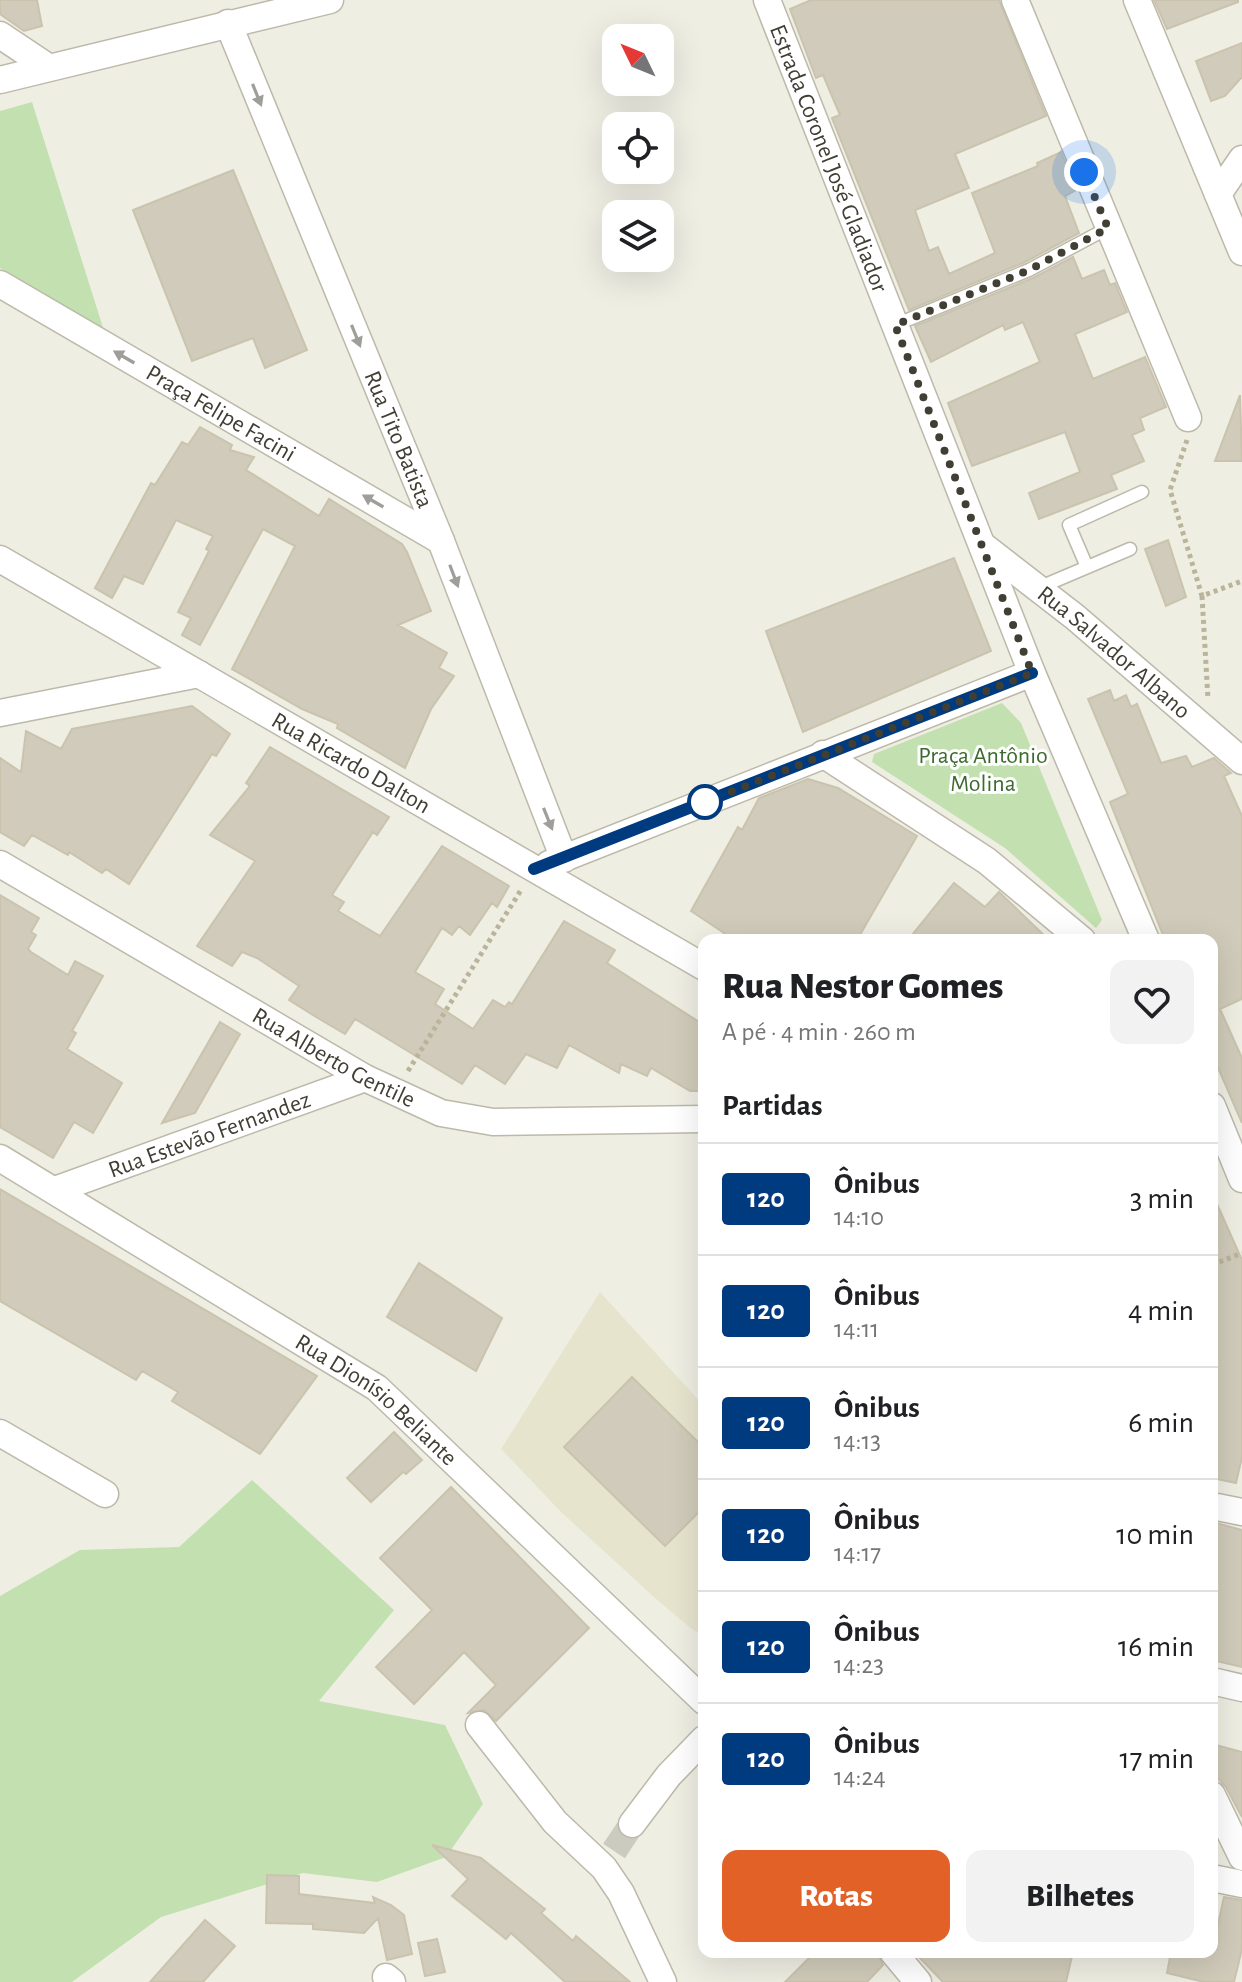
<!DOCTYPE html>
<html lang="pt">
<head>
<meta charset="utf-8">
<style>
  body { margin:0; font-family:"Alegreya Sans",sans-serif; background:#f2f2f2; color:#202124; height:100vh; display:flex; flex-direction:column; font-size:30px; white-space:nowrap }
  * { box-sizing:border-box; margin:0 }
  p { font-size:26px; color:#757577 }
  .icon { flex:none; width:44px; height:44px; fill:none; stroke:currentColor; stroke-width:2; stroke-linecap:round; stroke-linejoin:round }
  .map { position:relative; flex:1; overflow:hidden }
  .details { position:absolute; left:698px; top:934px; width:520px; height:1024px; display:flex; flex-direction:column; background:#fff; border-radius:16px; box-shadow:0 8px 32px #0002 }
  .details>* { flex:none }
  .badge { padding:0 16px; border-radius:6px; font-size:28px; line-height:52px }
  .needle { width:52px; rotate:313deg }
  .fabs { position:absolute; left:602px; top:24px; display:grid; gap:16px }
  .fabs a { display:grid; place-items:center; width:72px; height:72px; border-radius:16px; background:#fff; box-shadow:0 8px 32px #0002; font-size:40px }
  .you { position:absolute; width:40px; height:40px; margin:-20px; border:6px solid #fff; border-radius:50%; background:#1a73e8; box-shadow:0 0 0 12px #1a73e833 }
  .map>.badge { position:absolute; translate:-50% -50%; box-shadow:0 0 0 4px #fff }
  h2 { padding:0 24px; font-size:30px; line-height:72px }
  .round { display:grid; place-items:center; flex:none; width:84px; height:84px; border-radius:16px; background:#f2f2f2 }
  .head { display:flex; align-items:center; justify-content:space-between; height:136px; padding:0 24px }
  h1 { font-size:38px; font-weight:800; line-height:60px }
  .cta { display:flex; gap:16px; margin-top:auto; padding:16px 24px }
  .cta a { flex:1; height:92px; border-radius:16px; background:#e26127; color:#fff; font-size:32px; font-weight:800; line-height:92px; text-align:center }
  .cta a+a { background:#f2f2f2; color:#202124 }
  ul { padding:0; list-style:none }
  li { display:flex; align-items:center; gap:24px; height:112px; padding:0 24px; border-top:2px solid #e0e0e0 }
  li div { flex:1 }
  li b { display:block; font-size:30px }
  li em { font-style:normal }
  li .badge { min-width:88px; font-weight:700; text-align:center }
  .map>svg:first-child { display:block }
</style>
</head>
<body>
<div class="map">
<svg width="1242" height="1982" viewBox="0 0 1242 1982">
  <rect width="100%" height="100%" fill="#efeee3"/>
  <path fill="#e7e4ce" d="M600 1292 704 1406V1634L693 1630 655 1598 560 1511 501 1449Z"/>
  <path fill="#c3e0b0" d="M32 102 105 334 0 268V111Z
    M1002 703 1021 723 1102 920 1096 928 1005 848 872 762 874 754Z
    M252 1480 394 1610 319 1701 445 1725 483 1804 446 1857 377 1882 303 1873 161 1917 72 1982H0V1596L80 1550 179 1547Z"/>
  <path fill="#d0cbba" stroke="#cac3ae" stroke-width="2" d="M0 0H37L42 26 24 31 0 14Z
    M811 0H999L1046 116 955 154 969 188 915 210 929 251 938 247 949 274 995 253 972 193 1038 166 1037 163 1061 152 1076 190 1065 196 1079 233 1025 262 909 310 832 118 840 115 823 75 816 78 790 9Z
    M1154 0H1238V2L1167 29Z
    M1242 43V77L1225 96 1211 101 1196 61Z
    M233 170 307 350 265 368 253 338 192 361 133 210Z
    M1073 257 1082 279 1104 270 1110 285 1115 283 1127 312 1075 334 1093 379 1145 357 1166 407 1140 418 1144 430 1132 435 1144 461 1111 475 1117 489 1039 519 1029 493 1080 472 1065 432 972 466 948 403 1040 362 1023 322 1005 330 1003 325 931 362 915 326 1033 278Z
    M1240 395 1242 461H1215Z
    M200 427 232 445 230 450 254 457 246 470 319 516 329 499 402 544 407 552 431 611 398 625 447 653 439 668 454 676 431 709 405 768 337 728 338 724 302 709 232 669 295 546 263 529 200 645 182 635 191 618 178 612 209 551 206 549 213 536 176 520 143 584 124 576 112 598 95 588 151 483 155 485 182 442 188 445Z
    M1168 540 1186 597 1166 606 1145 549Z
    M954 558 991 651 803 732 766 631Z
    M1110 690 1114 701 1126 695 1131 707 1137 704 1161 763 1186 756 1192 767 1214 758 1231 773 1224 776 1242 816V999L1220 1009 1242 1058V1123L1212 1054V940H1165L1110 802 1128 794 1088 699Z
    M192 706 230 734 216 756 212 754 129 884 106 869 102 873 69 852 68 855 32 835 24 846 0 832V758L21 772 26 731 61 749 72 729Z
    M270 747 389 817 377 835 373 832 332 895 344 902 338 911 380 936 442 846 509 886 497 907 492 903 470 935 459 926 452 935 442 928 415 972 444 989 435 1004 473 1029 493 1000 505 1007 509 1002 512 1004 564 921 615 950 607 963 704 1025V1091H690L651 1068 647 1076 621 1064 619 1073 569 1045 557 1068 526 1054 505 1084 475 1065 462 1084 355 1019 345 1034 316 1017 289 1000 299 986 257 958 242 952 232 966 197 946 255 861 210 835 250 786 246 783Z
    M808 779 838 788 917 836 857 940H720L724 933 691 911 738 827 742 830 759 798Z
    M954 883 985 907 999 892 1049 940H908Z
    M0 895 39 918 31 932 36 935 28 949 31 952 68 975 75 961 103 976 72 1031 76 1033 67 1049 122 1083 93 1133 74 1122 53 1158 0 1127Z
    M220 1022 240 1034 195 1113 162 1123Z
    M0 1189 317 1376 260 1454 172 1401 178 1392 142 1371 136 1380 0 1301Z
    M1212 1193 1242 1260V1457L1236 1483 1212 1478Z
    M419 1263 502 1318 476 1371 387 1317Z
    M632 1377 704 1448V1507L665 1546 564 1447Z
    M394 1432 422 1460 406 1474 403 1472 371 1502 347 1478Z
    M451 1487 589 1628 496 1721 484 1710 468 1713 496 1685 464 1652 414 1704 376 1667 432 1610 380 1558Z
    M1212 1522 1242 1530V1667L1212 1660Z
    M1212 1744 1242 1752V1817L1226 1787 1212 1772Z
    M432 1845 481 1858 545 1909 541 1913 573 1941 576 1936 630 1982H565L511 1933 506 1939 452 1896 468 1879Z
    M267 1875 299 1876V1894L375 1903 373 1897 391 1905 404 1915 412 1954 387 1960 378 1918 364 1933 313 1929V1924L266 1923Z
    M1224 1897 1242 1900V1949L1234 1982H1204L1167 1973 1171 1952H1212Z
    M205 1920 235 1946 203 1982H150Z
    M437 1939 445 1972 425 1976 418 1943Z
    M815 1952H877L883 1965 867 1982H785Z
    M914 1952H1073L1066 1982H943Z"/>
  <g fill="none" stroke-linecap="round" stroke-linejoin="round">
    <path stroke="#cccbc0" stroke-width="26" stroke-dasharray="26 13" stroke-linecap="butt" d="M614 1851 632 1824"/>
    <g stroke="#bdb9aa" stroke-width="15">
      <path id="lane" d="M895 325 1029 270 1108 228
        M1087 567 1069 525 1142 492
        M1038 588 1130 549"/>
    </g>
    <g stroke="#bdb9aa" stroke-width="29">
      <g id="street">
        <path id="s1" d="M767 0 1032 673 1146 940"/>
        <path d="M1015 0 1188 418"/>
        <path d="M1137 0 1242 252"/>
        <path id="s2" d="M228 23 441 541 564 859"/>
        <path d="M0 35 48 67"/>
        <path d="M0 80 330 0"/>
        <path d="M1218 194 1242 159"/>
        <path id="s3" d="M0 284 441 541"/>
        <path id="s4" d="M982 545 1075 617 1242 761"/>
        <path id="s5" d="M0 559 704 967"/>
        <path d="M0 713 199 674"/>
        <path d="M823 754 987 861 1082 940"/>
        <path id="s6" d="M0 864 365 1078 441 1113 493 1122 704 1119"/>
        <path d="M549 864 1032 673"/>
        <path d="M1212 1106 1242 1179"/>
        <path id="s7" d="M0 1158 377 1388 704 1701"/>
        <path id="s8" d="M55 1190 365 1078"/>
        <path d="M0 1433 105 1494"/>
        <path d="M1212 1506 1242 1512"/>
        <path d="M1212 1681 1242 1688"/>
        <path d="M479 1725 555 1822 604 1868 621 1893 663 1982"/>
        <path d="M1212 1795 1242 1857"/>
        <path d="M632 1824 669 1775 704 1739"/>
        <path d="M1212 1878 1242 1884"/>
        <path d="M893 1952 918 1982"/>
        <path d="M386 1977 392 1982"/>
      </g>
    </g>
    <path stroke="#bab49a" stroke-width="5" stroke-dasharray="4 4" stroke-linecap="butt" d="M1187 440 1170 490 1202 596 1242 581
      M1202 596 1208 699
      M408 1071 521 890
      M1212 1265 1242 1253"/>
    <use href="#lane" stroke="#fff" stroke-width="12"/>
    <use href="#street" stroke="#fff" stroke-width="26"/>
  </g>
  <defs><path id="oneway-solid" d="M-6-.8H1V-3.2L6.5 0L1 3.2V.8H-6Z" transform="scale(2)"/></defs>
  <g fill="#a09e9a">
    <use href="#oneway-solid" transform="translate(257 95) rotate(68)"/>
    <use href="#oneway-solid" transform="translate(356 336) rotate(68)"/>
    <use href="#oneway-solid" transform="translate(124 357) rotate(-150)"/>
    <use href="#oneway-solid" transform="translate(373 501) rotate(-150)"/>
    <use href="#oneway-solid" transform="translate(454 576) rotate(69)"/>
    <use href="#oneway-solid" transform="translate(548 819) rotate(68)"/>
  </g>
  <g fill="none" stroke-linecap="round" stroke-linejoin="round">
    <g stroke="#fff" stroke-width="18">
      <path id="line" d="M534 869 1032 673"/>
    </g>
    <use href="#line" stroke="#003b80" stroke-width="12"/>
    <path stroke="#413e34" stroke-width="8" stroke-dasharray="0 14.4" d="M705 802 1032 673 895 325 1029 270 1108 228 1084 172"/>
  </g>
  <circle fill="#fff" stroke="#003b80" stroke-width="4" cx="705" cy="802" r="16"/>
  <g text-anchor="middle" stroke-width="6" stroke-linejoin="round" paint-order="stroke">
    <g font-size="24" fill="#413e34" stroke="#fff">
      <text dy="8" stroke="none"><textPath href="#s1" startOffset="170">Estrada Coronel José Gladiador</textPath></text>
      <text dy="8" stroke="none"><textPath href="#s3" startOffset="256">Praça Felipe Facini</textPath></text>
      <text dy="8" stroke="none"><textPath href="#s2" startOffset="450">Rua Tito Batista</textPath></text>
      <text dy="8" stroke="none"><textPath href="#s4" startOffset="170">Rua Salvador Albano</textPath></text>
      <text dy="8" stroke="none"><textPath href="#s5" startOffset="406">Rua Ricardo Dalton</textPath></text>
      <text dy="8" stroke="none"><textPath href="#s6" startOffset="386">Rua Alberto Gentile</textPath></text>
      <text dy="8" stroke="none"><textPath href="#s8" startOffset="164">Rua Estevão Fernandez</textPath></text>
      <text dy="8" stroke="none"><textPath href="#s7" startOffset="448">Rua Dionísio Beliante</textPath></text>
    </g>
    <g font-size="24" fill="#3c6b2e" stroke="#fff">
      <text x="983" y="763">Praça Antônio<tspan x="983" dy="28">Molina</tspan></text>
    </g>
  </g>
</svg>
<div class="fabs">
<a><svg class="needle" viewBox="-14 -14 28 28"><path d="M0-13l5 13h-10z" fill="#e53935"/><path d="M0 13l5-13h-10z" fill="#757577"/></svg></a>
<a><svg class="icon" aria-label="locate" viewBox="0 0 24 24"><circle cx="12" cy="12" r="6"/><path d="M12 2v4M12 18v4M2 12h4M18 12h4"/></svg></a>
<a><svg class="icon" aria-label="layers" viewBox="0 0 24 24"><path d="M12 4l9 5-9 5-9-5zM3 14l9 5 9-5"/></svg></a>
</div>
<div class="you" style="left:1084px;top:172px"></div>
<section class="details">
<div class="head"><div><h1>Rua Nestor Gomes</h1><p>A pé · 4 min · 260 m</p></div><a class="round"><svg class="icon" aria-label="heart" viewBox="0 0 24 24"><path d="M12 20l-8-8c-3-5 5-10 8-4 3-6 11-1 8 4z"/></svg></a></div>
<h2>Partidas</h2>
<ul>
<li><span class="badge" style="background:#003b80;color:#fff">120</span><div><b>Ônibus</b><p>14:10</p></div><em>3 min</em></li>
<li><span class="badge" style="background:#003b80;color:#fff">120</span><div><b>Ônibus</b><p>14:11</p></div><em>4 min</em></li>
<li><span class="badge" style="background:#003b80;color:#fff">120</span><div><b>Ônibus</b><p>14:13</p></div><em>6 min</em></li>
<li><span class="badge" style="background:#003b80;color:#fff">120</span><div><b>Ônibus</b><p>14:17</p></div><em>10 min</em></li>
<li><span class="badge" style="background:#003b80;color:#fff">120</span><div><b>Ônibus</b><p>14:23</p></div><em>16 min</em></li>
<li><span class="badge" style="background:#003b80;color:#fff">120</span><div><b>Ônibus</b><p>14:24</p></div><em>17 min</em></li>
</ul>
<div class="cta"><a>Rotas</a><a>Bilhetes</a></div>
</section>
</div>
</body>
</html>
